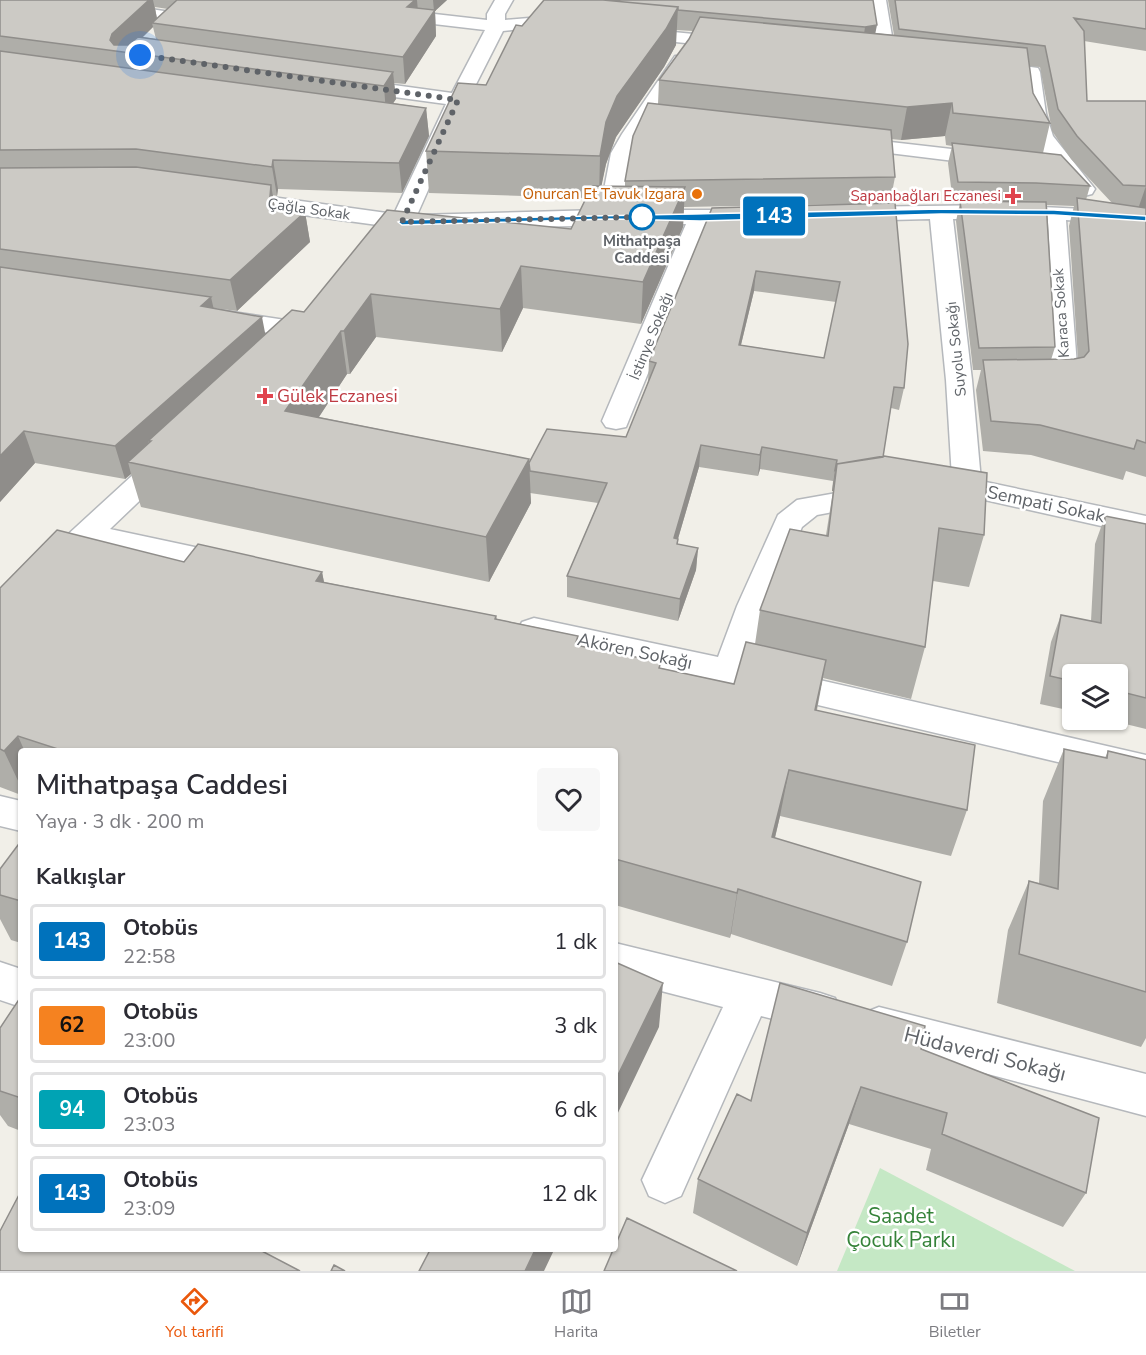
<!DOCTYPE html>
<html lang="tr">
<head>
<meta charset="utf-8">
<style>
  body { margin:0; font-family:"Nunito Sans",sans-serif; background:#f7f7f7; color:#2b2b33; height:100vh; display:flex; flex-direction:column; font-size:22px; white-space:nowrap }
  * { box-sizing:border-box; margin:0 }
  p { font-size:20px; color:#7c7c81 }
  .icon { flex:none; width:33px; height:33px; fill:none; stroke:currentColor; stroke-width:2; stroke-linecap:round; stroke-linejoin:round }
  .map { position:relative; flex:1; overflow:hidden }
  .side { position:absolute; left:18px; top:748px; width:600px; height:504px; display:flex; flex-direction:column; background:#fff; border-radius:6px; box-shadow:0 2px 4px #0004 }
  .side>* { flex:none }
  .badge { padding:0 12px; border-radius:4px; font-size:21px; line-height:39px }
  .buttons { position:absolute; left:1062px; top:664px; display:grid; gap:12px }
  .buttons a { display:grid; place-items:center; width:66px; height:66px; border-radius:6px; background:#fff; box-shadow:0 2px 4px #0004; font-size:30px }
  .you { position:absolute; width:30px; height:30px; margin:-15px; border:4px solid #fff; border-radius:50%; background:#1a73e8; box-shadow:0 0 0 9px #1a73e833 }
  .map>.badge { position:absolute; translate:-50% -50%; box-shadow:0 0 0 3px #fff }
  h2 { padding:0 18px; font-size:22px; line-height:54px }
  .round { display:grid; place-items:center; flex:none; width:63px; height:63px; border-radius:6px; background:#f7f7f7 }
  .headline { display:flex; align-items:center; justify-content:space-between; height:102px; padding:0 18px }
  h1 { font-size:28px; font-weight:600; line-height:45px }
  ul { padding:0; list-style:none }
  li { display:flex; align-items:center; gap:18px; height:75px; margin:0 12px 9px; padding:0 6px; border:3px solid #e1e1e2; border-radius:6px }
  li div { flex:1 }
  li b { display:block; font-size:22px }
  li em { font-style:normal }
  li .badge { min-width:66px; font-weight:700; text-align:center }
  .dock { display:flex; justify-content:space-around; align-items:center; height:84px; border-top:2px solid #e1e1e2; background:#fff; font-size:16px; color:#7c7c81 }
  .dock a { display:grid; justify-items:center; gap:3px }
  .dock .current { color:#ea580c }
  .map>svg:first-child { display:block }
</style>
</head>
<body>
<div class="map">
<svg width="1146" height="1271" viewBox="0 0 1146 1271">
  <rect width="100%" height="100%" fill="#f1efe8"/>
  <path fill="#c5e8c5" d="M880 1168 1075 1271H837Z"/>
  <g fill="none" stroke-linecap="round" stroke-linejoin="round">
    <g stroke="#b5b8bc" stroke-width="3">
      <path id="minor" d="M64 0H91L177 13 183 14 186 18 183 22 177 23C157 20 75 13 64 0Z
        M495 0H513L505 14V20L529 18 570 22 576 23 579 27 576 31 570 32 529 28 503 31 468 100 417 215 600 210 611 153 622 134 675 56H689L691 60 642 134 633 153 622 210H751L759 212 762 217 759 222 709 224 626 427 616 429 606 427 602 421 686 224 408 229C399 238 395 244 381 241L377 236 385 226 229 205 221 203 218 198 221 193 229 191 394 214 446 104 350 91 343 89 340 85 343 81 350 79 452 93 485 30 391 19 385 18 382 14 385 10 391 9 487 20V14Z
        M868 0H886L894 48 887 58 857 61 850 59 848 55 850 51 876 47Z
        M633 28 734 38 740 39 743 43 740 47 734 48 627 37 624 33 627 29Z
        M985 61 1038 68 1040 72 1046 114 1053 136 1095 189 1092 194 1084 196 1076 194C1037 147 1027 139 1022 77L978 71 976 67 978 63Z
        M847 137 995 154 1002 156 1006 160 1002 164 995 166 840 147 837 143 840 139Z
        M999 205 1146 212V226L1066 220 1078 379 1074 385C1060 388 1044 388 1030 385L1026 379 1030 373 1051 371 1043 219H953L972 380 981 481 1146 516V536L967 496 942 497 932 495 927 488 932 481 952 478 946 380 930 219 851 221 843 219 840 214 843 209 851 207Z
        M219 310 305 323 314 326 318 331 314 336 305 339 210 323 206 318 210 313Z
        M169 448 179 451 183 457 179 463 110 529 246 558 251 565 246 572 235 575 93 545C84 554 77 556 64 552L60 545 64 538 159 451Z
        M876 486 886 488 891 495 886 502 817 515 802 527 769 606 750 664 1146 755V783L721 682 534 642 522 638 518 630 522 622 534 618 718 657 737 606 778 515 797 500Z
        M0 796 21 801V831L0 826Z
        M615 943 820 993 835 998 841 1012 835 1026 820 1031 761 1016 681 1196 665 1203 649 1196 642 1180 723 1007 615 979Z
        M0 962 21 969V1007L0 1000Z
        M879 1007 1146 1074V1116L864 1041 858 1027 864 1013Z"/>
    </g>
    <use href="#minor" fill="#fff" fill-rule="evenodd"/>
  </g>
  <path fill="#afaea9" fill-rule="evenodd" d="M0 0H447L435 11 436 36 405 84 394 83 396 99 393 103 426 108 429 136 402 193 278 189 277 196 273 195 275 209 305 212 310 242 237 311 214 308 266 334 304 312 571 229 586 198 429 193 426 151 486 85 522 26 544 0H873L875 33 894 35 888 0H1146V51L1084 41 1087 101H1146V477L1126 471 1123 480 1031 455 983 451 976 390 981 370H973L956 221 960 203H953L948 163 952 146 946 145 945 136 901 140 891 139 895 177 890 203 904 388 899 410 891 408 883 457 984 535 969 587 933 581 925 647 911 699 823 678 817 710 967 810 951 856 780 816 775 838 907 942 892 986 731 934 730 938 615 905V752H21V795L0 787V588L184 562 322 572 324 582 496 616 497 619 578 636V646L661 668 734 684 755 644 760 610 826 535 833 491H832L833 481 760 469 758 476 699 467 678 539V544L698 548 696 570 678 621 567 597V576L598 503 530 493 531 503 489 582 141 507 131 474 125 479 35 463 0 502ZM155 7 168 9 157 19ZM153 27 156 39 143 37ZM676 30 693 31 689 39 659 80 658 104 625 181V186H601L606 164 616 137 664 67 676 45ZM1029 66 1040 67 1052 131 1071 159 1112 203 1086 200 1090 186 1043 153 1050 123 1033 93ZM854 204 712 208 649 361 648 382 626 437 530 463 529 459 319 417 347 374H350L376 337 502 352 523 308 641 324 683 227 684 207ZM1047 205 1074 206 1069 226 1078 359H1074L1051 360 1055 347ZM754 291 836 302 824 358 741 345Z
    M1105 516 1146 524V729L1109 720H1118V675H1072V711L1040 704 1051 642 1061 615 1091 621 1095 544Z
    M1064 749 1105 758 1108 751 1146 760V1038L1141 1047 997 1003 1008 930 1029 881 1039 883 1043 801Z
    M21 841V943L11 940 0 919V869Z
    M21 998V1131L8 1126 0 1115V1028Z
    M921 1049 1086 1193 1063 1227 926 1170 931 1149 849 1124 797 1266 693 1213 698 1179 751 1101Z"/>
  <path fill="#8f8d8a" d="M149 0H153L158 23H152L153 27 127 52 112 51 110 40 112 34Z
    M415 0H417L419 24 407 7Z
    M433 0H447L435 11 436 36 405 84 403 57 434 11Z
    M678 7 676 45 664 67 616 137 606 164 599 198 600 156 606 122 617 96Z
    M877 25 873 45 862 48 865 27Z
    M393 72 396 99 386 114 384 86Z
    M952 103 945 136 901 140 907 107Z
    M426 108 429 136 402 193 399 163Z
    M273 160 278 189 277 196 272 167Z
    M271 185 276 214 269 208Z
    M1146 186V208L1138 209Z
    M685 187 683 227 641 324 643 282Z
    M305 212 310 242 237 311 230 280Z
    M521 266 523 308 502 352 500 309Z
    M756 271 754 291 736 365 739 345Z
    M371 294 376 337 350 374 344 331Z
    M211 297 218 328 201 306Z
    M262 317 268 348 151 441H148L152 454 128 462 131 474 125 479 115 446Z
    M341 331 347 374 294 455 285 411Z
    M24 431 35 463 0 502V456Z
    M701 445 699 467 672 559 674 538Z
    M762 447 760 469 758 476 760 455Z
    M529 459 531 503 489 582 486 537Z
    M836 469 833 491H832L835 470Z
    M698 548 696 570 678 621 680 599Z
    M322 572 331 619 316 581Z
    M826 660 817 707 806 756 815 710Z
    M18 736 25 752H21V787L4 751Z
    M789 770 780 816 764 883 772 837Z
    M738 889 731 934 730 938 737 893Z
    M663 983 659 1027 615 1119V1081Z
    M861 1087 849 1124 797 1266 807 1233Z
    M535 1250H554L544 1271H525Z"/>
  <path fill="#cccac5" stroke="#8f8d8a" stroke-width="1.5" fill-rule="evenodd" d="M0 0H149L112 34 110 40 114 45H128L138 37 393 72 384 86 0 36Z
    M177 0H415L407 7 435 10 403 57 152 23Z
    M544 0H603L678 7 666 29 617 96 606 122 600 156 426 151 458 83 486 85 516 25 522 26Z
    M603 0H873L877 25 865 27 678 10V7Z
    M895 0H1146V29L1074 18 1084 31 1087 101H1146V186L1123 185 1077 136 1058 109 1045 46 899 29Z
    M700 17 1027 48 1033 93 1050 123 953 113 952 103 907 107 659 80 689 39Z
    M0 51 426 108 399 163 273 160 272 167 136 149 0 150Z
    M648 103 891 130 895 177 625 181 633 136Z
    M952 143 1061 155 1090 186 1036 183 958 182Z
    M136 167 271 185 269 208 305 212 230 280 0 249V168Z
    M592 186 685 187 643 282 521 266 500 309 371 294 344 331H341L285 411 529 459 486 537 128 462 151 441H148L292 310 304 312 387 210 571 229Z
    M1077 198 1146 208V443L1137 440 1134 449 1040 425 991 421 983 360 1074 359 1084 357 1089 351Z
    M960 201 1046 202 1055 347 979 348Z
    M895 203 908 344 904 388 894 387 883 457 837 464 836 469 835 470 837 460 762 447 760 455 701 445 674 538 678 539 677 544 698 548 680 599 567 576 607 483 530 471 529 463 547 429 626 437 656 363 649 361 712 208ZM756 271 840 282 824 358 739 345Z
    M0 267 211 297 201 306 262 317 115 446 24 431 0 456Z
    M884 456 987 473 984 535 939 528 925 647 760 610 790 529 828 536 837 464Z
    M1105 516 1146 524V698L1118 691V675H1072V681L1050 676 1061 615 1101 623Z
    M57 530 184 562 198 544 322 572 316 581 496 616 495 619 578 636 575 645 661 662 659 668 734 684 746 642 826 660 815 710 975 745 967 810 789 770 772 837 921 882 907 942 738 889 737 893 615 859V752H67L18 736 4 751 0 749V588Z
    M1064 749 1107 758 1108 751 1146 760V992L1019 954 1029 881 1058 889Z
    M21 841V901L0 895V869Z
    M615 962 663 983 615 1081Z
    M780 983 925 1026 921 1049 1099 1118 1086 1193 942 1134 947 1113 861 1087 807 1233 698 1179 737 1094 751 1101Z
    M20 998H21V1098L0 1091V1028Z
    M21 1191V1250H260L300 1271H0V1231Z
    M627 1218 737 1271H604L613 1250H615V1246Z
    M430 1250H535L525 1271H419Z
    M334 1265 345 1271H331Z"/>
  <path fill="#0072bc" stroke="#fff" stroke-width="1.5" d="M941 209 1054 210 1146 216V221L1054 215 941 214 700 221 610 219 402 225 398 222 402 220C582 215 762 214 941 209Z"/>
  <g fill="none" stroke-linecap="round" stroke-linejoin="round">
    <path stroke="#5f6368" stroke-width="6" stroke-dasharray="0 10.8" d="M140 55 458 100 402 222 642 217"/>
  </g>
  <circle fill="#e8710a" stroke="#fff" stroke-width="2" cx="697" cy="194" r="6"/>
  <g fill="#e0444e" stroke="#fff" stroke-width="2">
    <path d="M1010 187h6v6h6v6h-6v6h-6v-6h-6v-6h6z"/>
    <path d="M262 387h6v6h6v6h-6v6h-6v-6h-6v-6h6z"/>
  </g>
  <circle fill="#fff" stroke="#0072bc" stroke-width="3" cx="642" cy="217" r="12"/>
  <g text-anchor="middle" stroke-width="5" stroke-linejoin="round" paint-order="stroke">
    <g font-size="15" fill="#c56008" stroke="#fff" text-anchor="end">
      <text x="685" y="199">Onurcan Et Tavuk Izgara</text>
    </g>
    <g font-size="15" fill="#be3a42" stroke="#fff" text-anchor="end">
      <text x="1001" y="201">Sapanbağları Eczanesi</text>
    </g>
    <g font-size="15" fill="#5f6368" stroke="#fff">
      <text transform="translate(309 209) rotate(8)" y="5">Çağla Sokak</text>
      <text transform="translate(1061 313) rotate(-94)" y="5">Karaca Sokak</text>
      <text transform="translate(651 336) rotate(-68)" y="5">İstinye Sokağı</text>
      <text transform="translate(956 349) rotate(-96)" y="5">Suyolu Sokağı</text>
    </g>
    <g font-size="15" font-weight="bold" fill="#5f6368" stroke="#fff">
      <text x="642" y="246">Mi̇thatpaşa<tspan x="642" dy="17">Caddesi̇</tspan></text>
    </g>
    <g font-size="18" fill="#be3a42" stroke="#fff" text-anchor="start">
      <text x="277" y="402">Gülek Eczanesi</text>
    </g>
    <g font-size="18" fill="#5f6368" stroke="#fff">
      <text transform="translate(1046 504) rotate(12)" y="6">Sempati Sokak</text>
      <text transform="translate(635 651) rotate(12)" y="6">Akören Sokağı</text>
    </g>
    <g font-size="21" fill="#5f6368" stroke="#fff">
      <text transform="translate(985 1054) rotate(14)" y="7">Hüdaverdi Sokağı</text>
    </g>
    <g font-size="21" fill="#348238" stroke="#fff">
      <text x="901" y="1223">Saadet<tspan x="901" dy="24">Çocuk Parkı</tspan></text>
    </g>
  </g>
</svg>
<div class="buttons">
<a><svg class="icon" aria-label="layers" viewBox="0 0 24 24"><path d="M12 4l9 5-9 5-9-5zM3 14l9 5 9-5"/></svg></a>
</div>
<div class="you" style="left:140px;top:55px"></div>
<b class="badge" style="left:774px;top:216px;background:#0072bc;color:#fff">143</b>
<section class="side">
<div class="headline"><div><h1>Mi̇thatpaşa Caddesi̇</h1><p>Yaya · 3 dk · 200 m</p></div><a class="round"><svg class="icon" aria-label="heart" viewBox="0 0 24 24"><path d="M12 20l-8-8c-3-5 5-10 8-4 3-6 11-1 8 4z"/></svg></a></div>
<h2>Kalkışlar</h2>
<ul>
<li><span class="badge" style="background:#0072bc;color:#fff">143</span><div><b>Otobüs</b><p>22:58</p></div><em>1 dk</em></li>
<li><span class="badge" style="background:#f58220;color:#111">62</span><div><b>Otobüs</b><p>23:00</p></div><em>3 dk</em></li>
<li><span class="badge" style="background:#00a3b4;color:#fff">94</span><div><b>Otobüs</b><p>23:03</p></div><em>6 dk</em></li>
<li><span class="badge" style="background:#0072bc;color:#fff">143</span><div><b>Otobüs</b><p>23:09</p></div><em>12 dk</em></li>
</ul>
</section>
</div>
<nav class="dock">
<a class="current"><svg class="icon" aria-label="directions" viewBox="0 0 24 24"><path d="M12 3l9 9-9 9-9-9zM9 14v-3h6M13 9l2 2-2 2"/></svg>Yol tarifi</a>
<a><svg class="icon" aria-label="map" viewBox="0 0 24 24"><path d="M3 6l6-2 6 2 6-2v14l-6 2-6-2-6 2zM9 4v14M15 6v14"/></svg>Harita</a>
<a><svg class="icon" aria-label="tickets" viewBox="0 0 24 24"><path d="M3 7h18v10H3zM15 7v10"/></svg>Biletler</a>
</nav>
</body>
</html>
